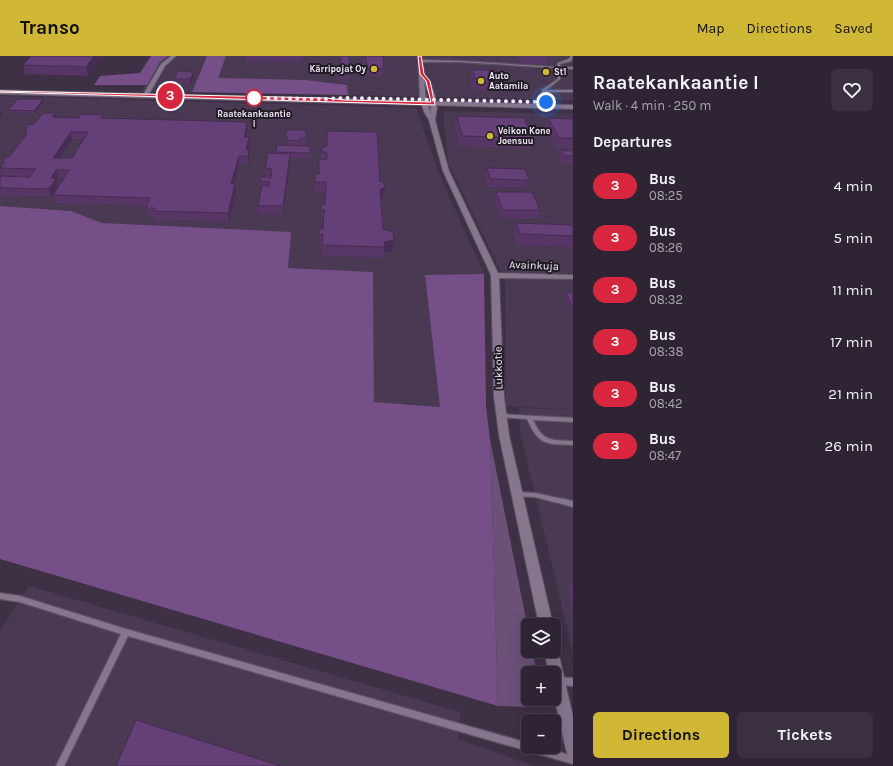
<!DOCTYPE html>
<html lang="en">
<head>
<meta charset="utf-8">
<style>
  body { margin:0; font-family:Karla,sans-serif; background:#3a3040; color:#f1f3f6; height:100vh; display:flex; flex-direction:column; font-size:15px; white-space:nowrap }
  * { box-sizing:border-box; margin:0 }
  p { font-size:13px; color:#a7a4ac }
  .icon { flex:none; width:22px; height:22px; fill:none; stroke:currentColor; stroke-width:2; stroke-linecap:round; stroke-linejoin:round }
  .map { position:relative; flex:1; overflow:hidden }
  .drawer { display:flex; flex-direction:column; background:#2e2434; width:320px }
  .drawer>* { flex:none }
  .badge { padding:0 8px; border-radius:13px; font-size:14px; line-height:26px }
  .buttons { position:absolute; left:521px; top:562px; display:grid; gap:8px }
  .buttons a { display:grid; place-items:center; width:40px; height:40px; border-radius:6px; background:#2e2434; box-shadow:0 4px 16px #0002,0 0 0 1px #49414f; font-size:20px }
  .you { position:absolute; width:20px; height:20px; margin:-10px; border:3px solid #fff; border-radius:50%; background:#1a73e8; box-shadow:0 0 0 6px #1a73e833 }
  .map>.badge { position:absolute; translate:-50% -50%; box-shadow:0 0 0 2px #fff }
  h2 { padding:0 20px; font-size:15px; line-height:36px }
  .round { display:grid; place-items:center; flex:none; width:42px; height:42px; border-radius:6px; background:#3a3040 }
  .head { display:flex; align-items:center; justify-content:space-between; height:68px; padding:0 20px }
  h1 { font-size:19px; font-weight:700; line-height:30px }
  .cta { display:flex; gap:8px; margin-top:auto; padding:8px 20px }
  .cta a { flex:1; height:46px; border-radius:6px; background:#d1b736; color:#111; font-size:16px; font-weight:700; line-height:46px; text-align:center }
  .cta a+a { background:#3a3040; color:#f1f3f6 }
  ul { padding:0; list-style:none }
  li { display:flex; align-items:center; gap:12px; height:52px; padding:0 20px }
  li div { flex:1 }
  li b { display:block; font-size:15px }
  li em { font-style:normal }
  li .badge { min-width:44px; font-weight:700; text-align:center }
  header { display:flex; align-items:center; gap:24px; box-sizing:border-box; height:56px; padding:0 20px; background:#d1b736; color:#111 }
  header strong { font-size:19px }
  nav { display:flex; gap:22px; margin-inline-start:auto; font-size:14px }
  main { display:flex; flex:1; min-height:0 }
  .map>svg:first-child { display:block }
</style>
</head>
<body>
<header>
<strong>Transo</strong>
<nav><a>Map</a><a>Directions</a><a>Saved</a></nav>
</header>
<main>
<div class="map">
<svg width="573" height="710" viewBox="0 0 573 710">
  <rect width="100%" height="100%" fill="#3e3045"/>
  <path fill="#4a3953" d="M168 0H207L192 36 142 35 160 6Z
    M226 0H573V44L348 39 347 29 306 24 217 22Z
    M0 40 416 52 439 118 484 218 425 219 440 351 374 346 373 216 288 212 102 167 71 155 0 150Z
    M443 55 573 58V354L506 350 505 224 448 106Z
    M519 352 573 354V597L520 376Z
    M29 530 460 656 458 683 534 710H0V575Z"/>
  <path fill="#6b5178" d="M490 383 528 573V595H532L537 617H528V643H536L531 651 498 650Z"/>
  <path fill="#764f88" d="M151 0H168L160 6 147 29H94L100 20 140 17Z
    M207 0H226L218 22 306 24 347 29 348 39 192 36Z
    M0 150 71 155 102 167 291 176 288 212 373 216 374 346 440 351 425 219 484 218 486 350 490 383 498 650 0 503Z"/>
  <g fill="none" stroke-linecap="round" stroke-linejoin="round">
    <g stroke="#5b4f61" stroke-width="2.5">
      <path id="lane" d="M571 0H573L571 5 560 8V11H573V13L559 12 560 23 546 34H573V36H542V34L558 23 557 12 459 6H420L419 5 420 4 459 5 557 11 558 7 569 3Z
        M501 358 573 362V366L533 364C543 386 551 384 573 385V389C546 388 539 390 527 363L499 361 498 360Z
        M515 436H517L535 437 573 445V451L535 441 517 440H515L514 438Z
        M0 537 20 540 126 573 528 687V691H543L573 700V708L128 580 64 710H56L121 578 20 546 0 543Z
        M558 621 573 622V630L558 629 555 628 554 625 555 622Z"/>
    </g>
    <g stroke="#5b4f61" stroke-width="2">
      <path id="street" d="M171 0H176L165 10 148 40H144L143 39 161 8Z
        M418 0H422L424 17 431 28 435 40 437 52 435 64 449 115 498 217 573 219V223L499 222 504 341 509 379 553 569H539L499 379 494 341 491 219 443 115 429 64 424 56 420 43ZM424 26 430 40 431 58 426 43Z
        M554 590 558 595 573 661V701L568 699 566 694 554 640V617H549L544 595H554Z"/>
    </g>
    <g stroke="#5b4f61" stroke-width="2">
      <path id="secondary" d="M0 34 573 49V53L0 38Z"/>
    </g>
    <use href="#lane" fill="#85758d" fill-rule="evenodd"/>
    <use href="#street" fill="#85758d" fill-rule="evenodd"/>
    <use href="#secondary" fill="#85758d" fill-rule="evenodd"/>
  </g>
  <path fill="#573666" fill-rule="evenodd" d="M102 0 88 20 25 18 23 9Z
    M246 0H303L302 6 246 5Z
    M340 0 349 19 348 26H340Z
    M363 0H383L384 13 383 20H366V7H363Z
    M511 0H548L546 8H521L518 1Z
    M472 14 494 27 493 34H476L472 32 471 29 472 24 471 21Z
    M194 20 191 28 175 27 174 23Z
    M44 46 35 57H9L8 54Z
    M55 57 56 61 247 66 248 74 246 81 250 88 248 94H249V102L248 108 239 107 234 128 236 137 229 166 155 164 154 160H147L146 152 147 150 56 147 53 139 64 122H58L56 124 58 130 51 141 0 140V120H3L0 112 3 109 2 106 9 101 25 80V78L34 68ZM72 83H84L72 102H60Z
    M274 58 273 64H270V62Z
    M283 58V64H279V62Z
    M457 60 533 82 530 92 460 90 455 70Z
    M548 62 573 63V93L556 92 546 72Z
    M306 74V88L300 87V89L310 90V102H290L283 159 258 158V150L261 133 260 125 271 122V121H266L265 112 276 97 277 89H287V87H286V81Z
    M327 75 380 125 383 142 381 143 383 174 393 195 384 197V202L321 200 322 189H319V178L323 173V165H321V154L325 149V137L314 136 315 126 319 118 321 104 322 92 327 90Z
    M561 94 573 95V108H561L559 102Z
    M487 112 529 124 527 132 488 131 485 120Z
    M496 136 540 154 538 163 501 162 494 144Z
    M516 167 573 169V191L517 189 513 178Z
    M566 236H573V260L565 239Z
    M572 525H573V554L567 534Z"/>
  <path fill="#472c53" d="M94 0H102L88 20 86 11Z
    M194 16V20L191 28 190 23Z
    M43 43 44 46 35 57 34 55Z
    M1 54 2 59 0 62V55Z
    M55 57 57 65 52 61Z
    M247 66 248 74 244 88V81Z
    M71 76 72 83 55 110 53 102Z
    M249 81 250 88 247 100 246 94Z
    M249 94V102L248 108V100Z
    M290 98V105L283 159V150Z
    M239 100V107L232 136 231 128Z
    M56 114 58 122 56 124 58 130 51 141 49 133 51 122Z
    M235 128 236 137 229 166 228 157Z
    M385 131 383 142 379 144 380 134Z
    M394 184 393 195 384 197 385 191 384 186Z"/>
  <path fill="#653f77" stroke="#472c53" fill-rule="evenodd" d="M31 0H94L86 11 23 9Z
    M341 0H349V19H340Z
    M363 0H383L384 13H367L366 1H363Z
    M472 14H489L494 27H477L473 25 472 22 476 23Z
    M178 15 194 16 190 23H174Z
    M18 43H43L34 55 8 54Z
    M43 57H55L52 61 79 62 81 58 103 59 101 62 247 66 244 81H249L246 94H249L248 100H239L231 128H235L228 157 153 155 155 152H146L150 142 53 139 69 114H56L51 122H56L49 133 0 132V120L30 121 36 113 0 112 5 106H2L6 101H9L27 78H25L28 69 34 68ZM71 76H88L72 102H53Z
    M271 57 274 58 273 62H270Z
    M280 58H283V62H279Z
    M457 60 524 62 533 82 462 80Z
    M548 62 573 63V82H559Z
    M286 74H306V82H300V85L287 84V81H286Z
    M327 75 377 76 380 125 384 127 385 131 380 134 383 174H388L393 177 394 184 384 186 385 191 322 189 323 178H319L320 172 323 173 324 154H321V148L325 149 326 126H315V118H319V104L327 103V97L321 95 322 92 327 90Z
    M277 89 310 90V97L276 96Z
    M561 94 573 95V100H564Z
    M268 97 290 98 283 150H258L262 129 269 130 270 126 260 125 261 121 271 122 272 113 265 112Z
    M487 112 525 113 529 124 490 123Z
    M496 136H532L540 154H503Z
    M516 167 573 169V180L520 178Z
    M566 236H573V254Z
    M136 664 281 710H116Z"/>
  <path fill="#d7263d" stroke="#fff" d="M418 0H421L424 18 430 25 435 49 0 36V35L326 42 344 44 431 46 426 25 420 18Z"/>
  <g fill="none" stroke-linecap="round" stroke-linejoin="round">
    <path stroke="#f5ecfa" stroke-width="4" stroke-dasharray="0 7.2" d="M254 42 326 43 344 42 546 46"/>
  </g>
  <g fill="#d1b736" stroke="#211b25" stroke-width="1.5">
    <circle cx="374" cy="13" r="4"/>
    <circle cx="546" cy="16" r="4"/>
    <circle cx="481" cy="25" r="4"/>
    <circle cx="490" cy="80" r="4"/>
  </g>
  <circle fill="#fff" stroke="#d7263d" stroke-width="2" cx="254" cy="42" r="8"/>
  <g text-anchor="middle" stroke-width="4" stroke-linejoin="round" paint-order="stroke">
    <g font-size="9" font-weight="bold" fill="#f5ecfa" stroke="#211b25" text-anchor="start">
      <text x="366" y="16" text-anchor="end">Kärripojat Oy</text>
      <text x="554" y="19">St1</text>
      <text x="489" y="23">Auto<tspan x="489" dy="10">Aatamila</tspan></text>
      <text x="498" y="78">Veikon Kone<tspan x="498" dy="10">Joensuu</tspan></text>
    </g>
    <g font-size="9" font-weight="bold" fill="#f5ecfa" stroke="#211b25">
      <text x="254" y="61">Raatekankaantie<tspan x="254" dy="10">I</tspan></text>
    </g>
    <g font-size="11" fill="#f5ecfa" stroke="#211b25">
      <text transform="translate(534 209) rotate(2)" y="4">Avainkuja</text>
      <text transform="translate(498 312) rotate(-91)" y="4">Lukkotie</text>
    </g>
  </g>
</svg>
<div class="buttons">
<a><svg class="icon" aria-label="layers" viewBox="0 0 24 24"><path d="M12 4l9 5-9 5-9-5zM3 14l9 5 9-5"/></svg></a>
<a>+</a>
<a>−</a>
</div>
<div class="you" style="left:546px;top:46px"></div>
<b class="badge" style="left:170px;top:40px;background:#d7263d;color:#fff">3</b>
</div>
<section class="drawer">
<div class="head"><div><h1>Raatekankaantie I</h1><p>Walk · 4 min · 250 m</p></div><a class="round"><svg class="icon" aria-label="heart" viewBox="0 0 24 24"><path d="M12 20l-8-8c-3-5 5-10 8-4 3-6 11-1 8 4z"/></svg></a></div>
<h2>Departures</h2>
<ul>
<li><span class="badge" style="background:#d7263d;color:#fff">3</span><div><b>Bus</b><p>08:25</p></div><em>4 min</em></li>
<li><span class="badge" style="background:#d7263d;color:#fff">3</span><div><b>Bus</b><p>08:26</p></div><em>5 min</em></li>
<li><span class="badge" style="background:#d7263d;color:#fff">3</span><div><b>Bus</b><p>08:32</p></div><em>11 min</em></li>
<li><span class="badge" style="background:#d7263d;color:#fff">3</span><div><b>Bus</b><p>08:38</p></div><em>17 min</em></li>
<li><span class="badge" style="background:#d7263d;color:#fff">3</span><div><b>Bus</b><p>08:42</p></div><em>21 min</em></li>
<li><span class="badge" style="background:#d7263d;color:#fff">3</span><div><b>Bus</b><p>08:47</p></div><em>26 min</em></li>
</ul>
<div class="cta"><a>Directions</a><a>Tickets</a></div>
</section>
</main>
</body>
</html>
